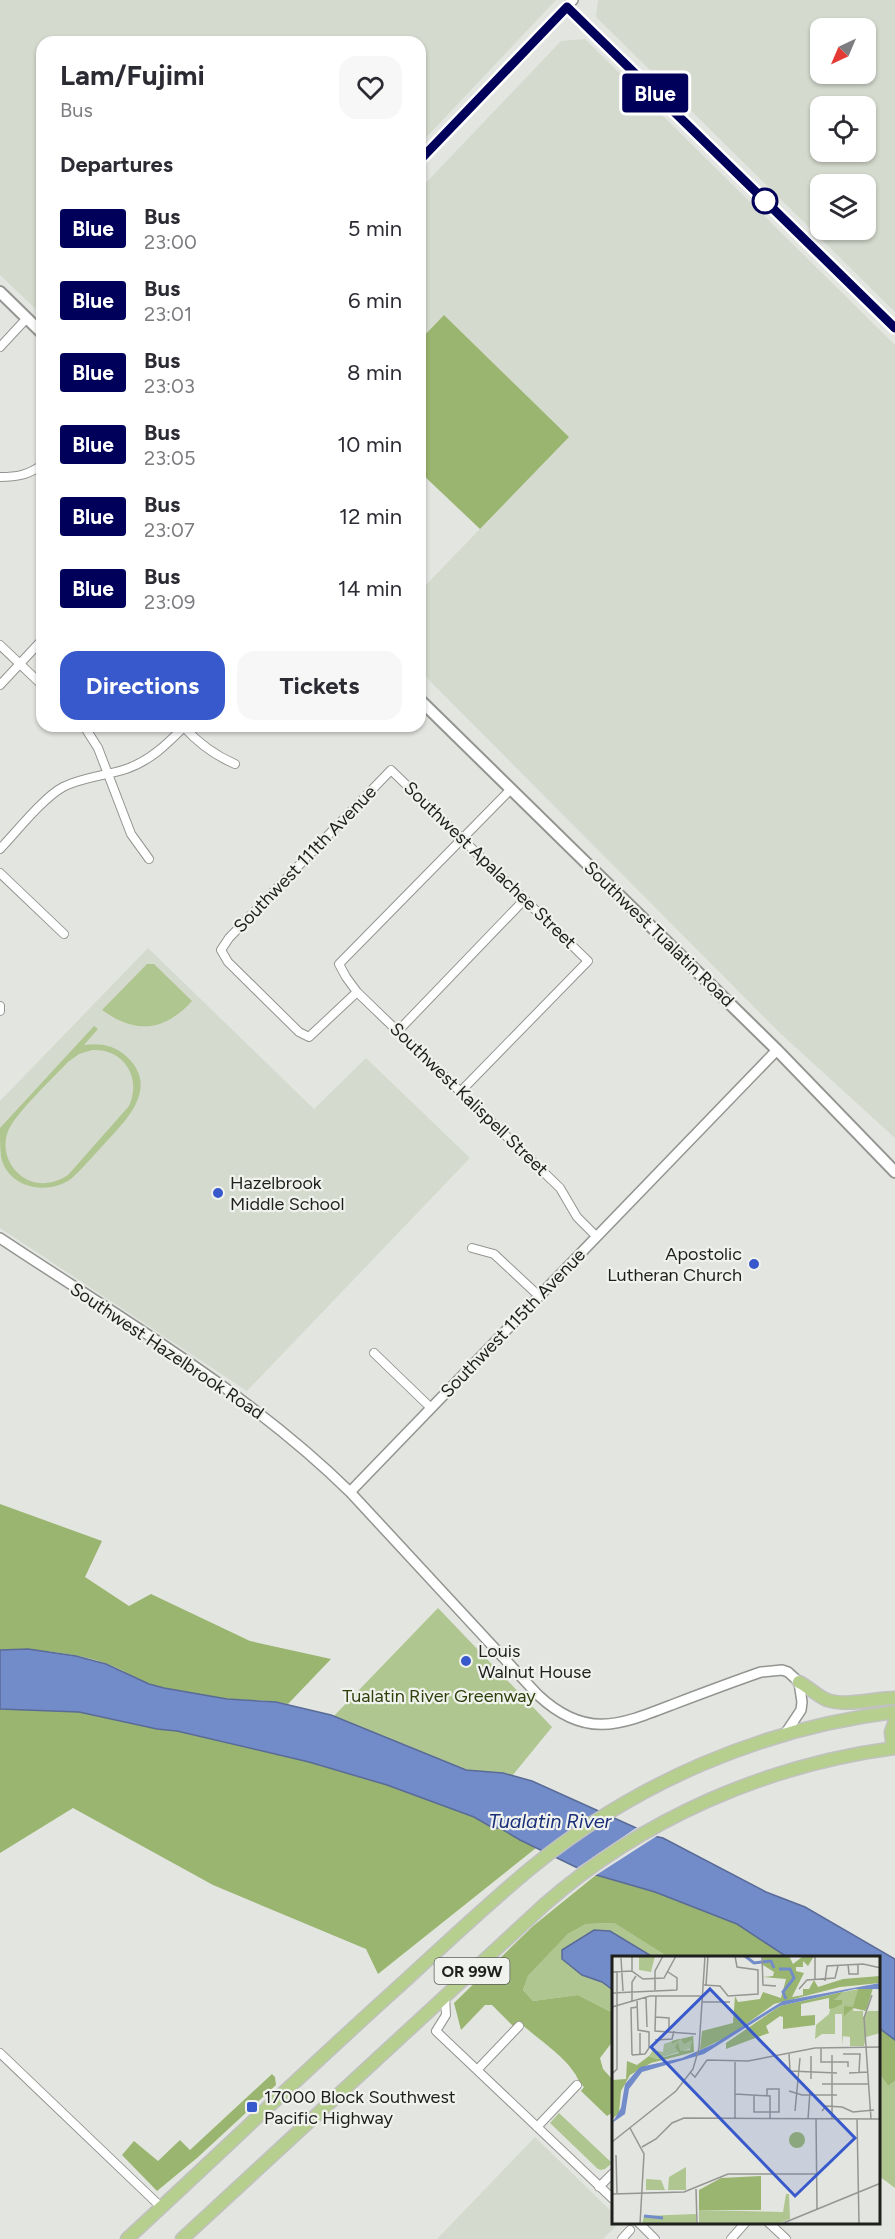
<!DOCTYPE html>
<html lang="en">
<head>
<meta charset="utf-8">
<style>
  body { margin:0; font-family:Figtree,sans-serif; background:#f7f7f7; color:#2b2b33; height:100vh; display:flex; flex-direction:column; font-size:22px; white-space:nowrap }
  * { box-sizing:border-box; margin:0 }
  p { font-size:20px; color:#7c7c81 }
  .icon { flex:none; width:33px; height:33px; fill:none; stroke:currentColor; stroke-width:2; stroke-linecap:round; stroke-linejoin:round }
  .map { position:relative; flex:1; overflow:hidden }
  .details { position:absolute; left:36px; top:36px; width:390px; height:696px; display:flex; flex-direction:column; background:#fff; border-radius:18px; box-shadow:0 2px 4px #0004 }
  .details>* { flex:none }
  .badge { padding:0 12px; border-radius:4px; font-size:21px; line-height:39px }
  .needle { width:39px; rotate:224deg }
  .tools { position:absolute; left:810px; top:18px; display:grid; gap:12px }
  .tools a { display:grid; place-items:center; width:66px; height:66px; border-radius:12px; background:#fff; box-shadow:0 2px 4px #0004; font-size:30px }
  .map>.badge { position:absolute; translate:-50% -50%; box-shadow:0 0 0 3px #fff }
  h2 { padding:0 24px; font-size:22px; line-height:54px }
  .round { display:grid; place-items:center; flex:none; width:63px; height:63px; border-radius:18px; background:#f7f7f7 }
  .headline { display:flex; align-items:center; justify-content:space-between; height:102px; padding:0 24px }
  h1 { font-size:28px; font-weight:700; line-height:45px }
  .primary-button { display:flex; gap:12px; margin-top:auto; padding:12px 24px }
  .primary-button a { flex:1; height:69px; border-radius:18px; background:#3859cb; color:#fff; font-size:24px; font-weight:700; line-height:69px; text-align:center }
  .primary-button a+a { background:#f7f7f7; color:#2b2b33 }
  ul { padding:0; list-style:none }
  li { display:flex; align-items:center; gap:18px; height:72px; padding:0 24px }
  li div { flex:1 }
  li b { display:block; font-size:22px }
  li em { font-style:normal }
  li .badge { min-width:66px; font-weight:700; text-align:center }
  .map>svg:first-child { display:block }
</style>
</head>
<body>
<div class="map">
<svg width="895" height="2239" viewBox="0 0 895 2239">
  <rect width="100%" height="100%" fill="#e3e5e0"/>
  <path fill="#d5dace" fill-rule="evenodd" d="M0 0H556L420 144V42H42V315L0 275Z
    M598 0H895V312L596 17ZM820 28H866V74H820ZM820 106H866V152H820ZM866 184V230H820V184Z
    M585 39 895 345V1138L781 1034 420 671V591L569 437 444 315 420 340V189L561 41Z
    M148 948 314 1109 366 1058 470 1158 247 1391 0 1228V1101Z
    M535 2137 613 2213V2222L619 2223 603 2239H437Z"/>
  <path fill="#b0c690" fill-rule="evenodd" d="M147 964H154L192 1001C164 1032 135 1034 102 1010Z
    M94 1026 98 1029 84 1045C99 1043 114 1045 126 1056 160 1087 127 1119 106 1142 94 1155 83 1168 71 1179 47 1196 8 1188 1 1157 0 1148 0 1137 0 1128ZM92 1050C124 1048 142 1078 129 1106L68 1175C56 1183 41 1186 28 1180 9 1171 0 1148 9 1129 18 1111 53 1078 68 1062L79 1054Z
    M438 1608 552 1727 499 1792 332 1718Z
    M614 1923 668 1957H653L610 1931 582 1975 602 1982 613 1990V2013L578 1995 533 2001 523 1990 528 1976 568 1934 586 1924Z
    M879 2073 888 2086 895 2081V2188L879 2176Z
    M559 2113 612 2163 605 2169 601 2170 598 2169 550 2123Z"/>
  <path fill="#9ab570" d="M444 315 569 437 480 529 420 472V340Z
    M0 1504 102 1541 85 1577 129 1606 151 1594 250 1641 331 1659 288 1704C268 1699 248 1701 228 1699 207 1697 185 1693 164 1688 143 1684 125 1670 105 1663 71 1652 35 1649 0 1650Z
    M0 1709 79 1712 157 1729 177 1731 309 1762 387 1785 474 1817 493 1828H500L536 1848 378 1974 366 1949 213 1885 73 1808 0 1853Z
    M596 1875 655 1892 737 1924 787 1957H668L614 1923 586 1924 568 1934 528 1976 523 1990 533 2001 578 1995 613 2013V2041L600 2058 603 2069 613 2080V2112L607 2116 581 2091 584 2087C578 2082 578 2077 573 2071 563 2055 534 2036 519 2022L514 2027 492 2005H485L461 2030 454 2003 533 1926Z
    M878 2028 895 2040V2081L888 2086 879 2073Z
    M272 2074 275 2077 276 2085 197 2158 157 2191 122 2155 134 2141 158 2161 180 2140 190 2150Z"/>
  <path fill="#728bc9" stroke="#596b96" stroke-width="1.5" d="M28 1649 76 1656 106 1664 149 1684 164 1688 227 1699 276 1702 331 1715 466 1770 503 1773 532 1781 654 1836 663 1838 766 1892 805 1907 895 1959V2040L879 2028 878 1957H787L737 1924 655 1892 586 1872 520 1840 500 1828H493L474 1817 387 1785 309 1762 177 1731 157 1729 79 1712 0 1709V1650Z
    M594 1930 610 1931 653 1957H613V1990L602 1982 582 1975 562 1959V1950Z"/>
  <path fill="#e3e5e0" d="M639 1826 660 1834 593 1877 574 1870Z"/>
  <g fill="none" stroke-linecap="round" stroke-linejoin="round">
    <g stroke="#939591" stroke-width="10">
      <path id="minor" d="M0 347 27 318
        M0 477C17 477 28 475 42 465
        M0 645 42 685
        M0 685 42 640
        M84 726 98 748 131 834 149 859
        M184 727C199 744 214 755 235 764
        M511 789 339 964 346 977 357 992 560 1188 577 1217 596 1236
        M0 849C17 831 43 798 63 787 83 777 105 776 126 769 150 761 167 744 185 726
        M0 873 64 934
        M357 992 309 1037 299 1032 228 962 221 950 229 938 391 770 588 961 461 1091
        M0 1006V1011
        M399 1030 525 899
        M472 1248 494 1254 539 1296
        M374 1353 431 1408
        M445 1996 446 2015 436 2031 613 2199
        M0 2053 161 2207
        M478 2069 519 2026
        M537 2127 577 2085
        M599 2187 613 2173
        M638 2222 655 2239
        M768 2222 786 2239
        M622 2239 630 2230
        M731 2239 746 2222"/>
    </g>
    <g stroke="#939591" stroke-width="12">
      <path id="tertiary" d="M567 7 895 328
        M420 160 573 0
        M0 1238C120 1318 247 1391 350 1492L538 1695C586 1740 620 1725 674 1704 703 1693 732 1682 761 1672L782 1670 788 1672 799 1682 802 1702 801 1710 785 1734
        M350 1492 777 1050"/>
    </g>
    <g stroke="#939591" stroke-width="14">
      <path id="secondary" d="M0 292 42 333
        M420 700 777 1050 895 1172"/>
    </g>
    <g stroke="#c0c1c0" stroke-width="15">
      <path id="trunk" d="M799 1682C809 1687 817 1696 827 1700 848 1707 874 1698 895 1698
        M893 1748 891 1732 895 1721
        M127 2239C217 2156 305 2071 396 1989 441 1948 485 1906 531 1868 635 1783 762 1728 895 1712
        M182 2239 544 1905C642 1819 766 1765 895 1748"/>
    </g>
    <use href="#minor" stroke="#fff" stroke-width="8"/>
    <use href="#tertiary" stroke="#fff" stroke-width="9"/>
    <use href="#secondary" stroke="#fff" stroke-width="10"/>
    <use href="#trunk" stroke="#b6ce8e" stroke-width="12"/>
  </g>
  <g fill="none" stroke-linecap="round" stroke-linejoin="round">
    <g stroke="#fff" stroke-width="14">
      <path id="line" d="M420 160 567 7 895 328"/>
    </g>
    <use href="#line" stroke="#00005a" stroke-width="9"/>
  </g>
  <circle fill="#fff" stroke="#00005a" stroke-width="3" cx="765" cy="201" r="12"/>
  <g fill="#3859cb" stroke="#f0f2ed" stroke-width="2">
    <circle cx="218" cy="1193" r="6"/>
    <circle cx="754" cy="1264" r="6"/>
    <circle cx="466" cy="1661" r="6"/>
    <rect x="246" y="2101" width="12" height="12" rx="3"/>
  </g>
  <g text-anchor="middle" stroke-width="4.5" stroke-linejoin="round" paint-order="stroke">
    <rect fill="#f0f2ed" stroke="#5e5f5c" stroke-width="1.5" x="434.5" y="1958" width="75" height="26" rx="4.5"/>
    <g font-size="16" font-weight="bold" fill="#1f201e">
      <text x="472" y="1977">OR 99W</text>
    </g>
    <g font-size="18" fill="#1f201e" stroke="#f0f2ed">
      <text transform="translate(305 859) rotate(-46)" y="6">Southwest 111th Avenue</text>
      <text transform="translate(490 865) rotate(44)" y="6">Southwest Apalachee Street</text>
      <text transform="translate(659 934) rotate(44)" y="6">Southwest Tualatin Road</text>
      <text transform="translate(469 1099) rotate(44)" y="6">Southwest Kalispell Street</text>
      <text transform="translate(513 1323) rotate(-46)" y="6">Southwest 115th Avenue</text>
      <text transform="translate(167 1351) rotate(34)" y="6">Southwest Hazelbrook Road</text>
    </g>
    <g font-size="18" fill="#1f201e" stroke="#f0f2ed" text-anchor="start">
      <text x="230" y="1189">Hazelbrook<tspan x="230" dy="21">Middle School</tspan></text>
      <text x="742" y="1260" text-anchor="end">Apostolic<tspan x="742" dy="21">Lutheran Church</tspan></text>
      <text x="478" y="1657">Louis<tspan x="478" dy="21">Walnut House</tspan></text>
      <text x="264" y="2103">17000 Block Southwest<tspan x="264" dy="21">Pacific Highway</tspan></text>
    </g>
    <g font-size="18" fill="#2f400c" stroke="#f0f2ed">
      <text x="439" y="1702">Tualatin River Greenway</text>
    </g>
    <g font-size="20" font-style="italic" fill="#1a2f79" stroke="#f0f2ed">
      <text x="550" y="1828">Tualatin River</text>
    </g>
  </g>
  <g transform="translate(612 1956)">
    <rect width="268" height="268" fill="#e3e5e0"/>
    <path d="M27 0H43L39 16 27 14ZM246 33 241 55H251V61L256 55H268V77L254 81 252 90H238V81L231 80 230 90V58H223V78H210L203 83 204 69 217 58 222 38ZM66 83H80V92L45 103 37 100 41 94 51 96 52 88ZM74 211V234H56L57 221ZM34 223 49 224 53 234H34ZM174 238H177L178 263 165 268H87V254L171 256ZM84 258V268H30L32 260Z" fill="#b0c690"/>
    <path d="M177 0 181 8 190 1 202 0 196 10 191 5V11H184V15L192 17 180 41 191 39V33H197L202 24 206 31 231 23 268 20V27L228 31 162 48 119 79 88 94 90 75 121 67 123 40 126 46 148 43 151 36 169 42 174 23 151 21 161 20 162 16 151 9V1ZM261 32 254 55 241 52 232 60V50L241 51 246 33ZM231 36 222 44H230V48L222 52 217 53V42L189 48V60L203 59V69L171 73V61L168 60 154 70 157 77 114 93V87L168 50ZM81 77 82 96 39 107 18 119 9 135 7 157 0 163V124L14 123 15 105 25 109 37 100 45 103 67 97 63 91 66 86 68 95 78 94 80 84 72 88 69 83 60 88V85L81 80ZM177 184a8 8 0 1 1 16 0a8 8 0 1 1-16 0ZM149 220V254H87V234L109 222Z" fill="#9ab570"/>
    <path d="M268 27V33H243L168 50 92 98 30 116 17 133 13 158 0 167 9 152 13 128 28 111 70 102 102 88 171 45Z" fill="#728bc9"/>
    <path fill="none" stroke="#728bc9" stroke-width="3" d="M133 0 142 7 159 5 162 12M167 13H178L182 22 171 36 174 43M32 260 51 262"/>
    <path fill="none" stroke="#959692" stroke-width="1.5" d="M20 0V15L31 23 52 22 64 0M150 0 151 29 164 30M203 0V24M9 2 11 35M236 8 237 18H246V8M0 16 20 15M56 16 65 22V34M213 25 215 10 251 8 269 12M92 29 108 30 116 40 146 38V14L125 11 123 0M94 29 96 0M187 33 195 24 223 22 226 10M43 34V15L51 0M0 37 65 34M44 40 43 75 84 78M34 41 35 71M20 45V26L24 20M90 46H118M0 51 38 40H90M44 61 57 62V74M28 77V99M43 84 60 83 62 75M209 92V106H236V111M177 97 178 115 225 117M231 98H248L247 116M20 99 33 98 37 92V76L26 74 25 43M20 99 19 52 26 51M220 99V162M199 100V123M79 117 83 121 95 104 136 105 203 92 269 91M237 117 256 116M0 118 5 113V16M210 128H256M177 135 190 139H225M123 138 158 140V163M142 139V156H167V133H155V139M183 155 188 102M210 155 214 150 230 151 241 156 262 154M123 162V106M196 163 198 135M204 163 205 253M245 163 247 268M259 163 252 62 260 39M18 172 32 198 28 268M0 186 64 135 81 113 87 92 93 0M30 191 44 183 60 167 72 162 269 163M4 199 5 237M84 233 85 268M0 238 72 236 116 218H204M169 268 269 227"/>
    <path fill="#3859cb" fill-opacity="0.15" stroke="#3859cb" stroke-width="3" d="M98 33 243 182 183 240 39 91Z"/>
    <rect width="268" height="268" fill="none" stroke="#1f201e" stroke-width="3"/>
  </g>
</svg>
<div class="tools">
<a><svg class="needle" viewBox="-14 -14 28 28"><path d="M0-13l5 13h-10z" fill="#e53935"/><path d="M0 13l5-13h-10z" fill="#7c7c81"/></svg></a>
<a><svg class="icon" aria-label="locate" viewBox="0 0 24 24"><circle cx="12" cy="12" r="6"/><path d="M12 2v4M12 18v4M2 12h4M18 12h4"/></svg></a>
<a><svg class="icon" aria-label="layers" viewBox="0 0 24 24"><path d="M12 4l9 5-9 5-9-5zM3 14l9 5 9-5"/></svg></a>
</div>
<b class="badge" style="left:655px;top:93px;background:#00005a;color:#fff">Blue</b>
<section class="details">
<div class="headline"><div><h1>Lam/Fujimi</h1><p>Bus</p></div><a class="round"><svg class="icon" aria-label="heart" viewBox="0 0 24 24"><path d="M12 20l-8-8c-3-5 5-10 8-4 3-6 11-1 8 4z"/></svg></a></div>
<h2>Departures</h2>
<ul>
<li><span class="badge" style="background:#00005a;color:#fff">Blue</span><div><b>Bus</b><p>23:00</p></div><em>5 min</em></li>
<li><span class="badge" style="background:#00005a;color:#fff">Blue</span><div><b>Bus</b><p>23:01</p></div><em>6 min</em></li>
<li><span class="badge" style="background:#00005a;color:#fff">Blue</span><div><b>Bus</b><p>23:03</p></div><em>8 min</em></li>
<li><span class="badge" style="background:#00005a;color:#fff">Blue</span><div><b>Bus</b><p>23:05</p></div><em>10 min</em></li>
<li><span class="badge" style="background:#00005a;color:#fff">Blue</span><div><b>Bus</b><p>23:07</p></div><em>12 min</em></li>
<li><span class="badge" style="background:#00005a;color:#fff">Blue</span><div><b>Bus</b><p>23:09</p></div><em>14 min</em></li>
</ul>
<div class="primary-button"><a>Directions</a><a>Tickets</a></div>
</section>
</div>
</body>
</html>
